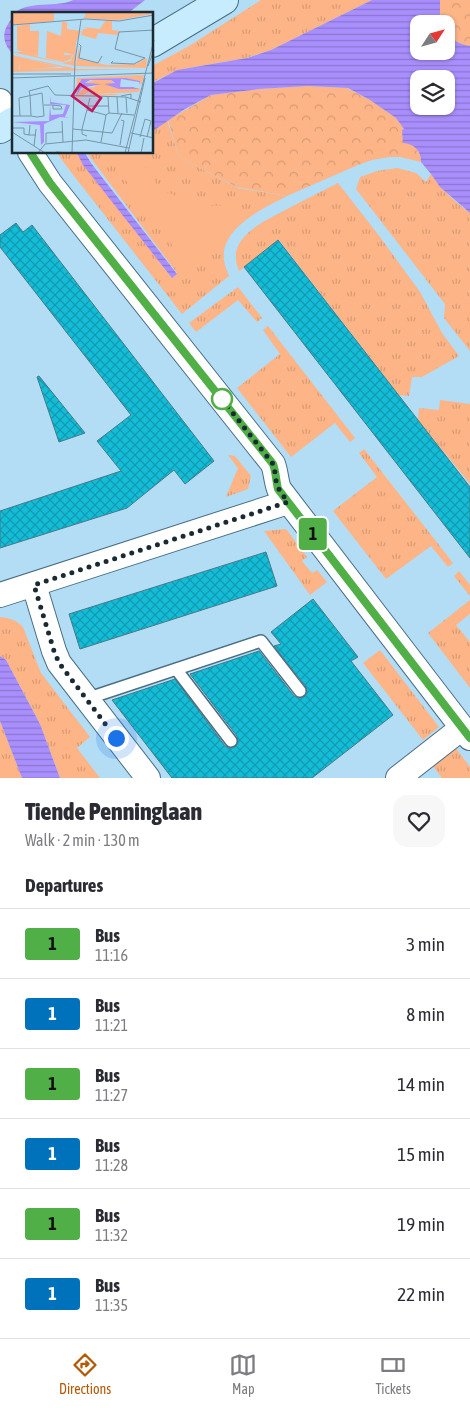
<!DOCTYPE html>
<html lang="en">
<head>
<meta charset="utf-8">
<style>
  body { margin:0; font-family:"Asap Condensed",sans-serif; background:#f7f7f7; color:#2b2b33; height:100vh; display:flex; flex-direction:column; font-size:19px; white-space:nowrap }
  * { box-sizing:border-box; margin:0 }
  p { font-size:16px; color:#7c7c81 }
  .icon { flex:none; width:28px; height:28px; fill:none; stroke:currentColor; stroke-width:2; stroke-linecap:round; stroke-linejoin:round }
  .map { position:relative; height:778px; overflow:hidden }
  .panel { display:flex; flex-direction:column; background:#fff; flex:1 }
  .panel>* { flex:none }
  .badge { padding:0 10px; border-radius:4px; font-size:18px; line-height:32px }
  .needle { width:32px; rotate:54deg }
  .controls { position:absolute; left:410px; top:15px; display:grid; gap:10px }
  .controls a { display:grid; place-items:center; width:45px; height:45px; border-radius:10px; background:#fff; box-shadow:0 1px 4px #0004; font-size:25px }
  .you { position:absolute; width:25px; height:25px; margin:-12px; border:4px solid #fff; border-radius:50%; background:#1a73e8; box-shadow:0 0 0 8px #1a73e833 }
  .map>.badge { position:absolute; translate:-50% -50%; box-shadow:0 0 0 2px #fff }
  h2 { padding:0 25px; font-size:19px; line-height:45px }
  .round { display:grid; place-items:center; flex:none; width:52px; height:52px; border-radius:15px; background:#f7f7f7 }
  .head { display:flex; align-items:center; justify-content:space-between; height:85px; padding:0 25px }
  h1 { font-size:24px; font-weight:800; line-height:38px }
  ul { padding:0; list-style:none }
  li { display:flex; align-items:center; gap:15px; height:70px; padding:0 25px; border-top:1px solid #e1e1e2 }
  li div { flex:1 }
  li b { display:block; font-size:19px }
  li em { font-style:normal }
  li .badge { min-width:55px; font-weight:700; text-align:center }
  .tab-bar { display:flex; justify-content:space-around; align-items:center; height:70px; border-top:1px solid #e1e1e2; background:#fff; font-size:14px; color:#7c7c81 }
  .tab-bar a { display:grid; justify-items:center; gap:2px }
  .tab-bar .selected { color:#b55800 }
  .map>svg:first-child { display:block }
</style>
</head>
<body>
<div class="map">
<svg width="470" height="778" viewBox="0 0 470 778">
  <defs>
    <pattern id="grass-tufts" width="24" height="20" patternUnits="userSpaceOnUse" patternTransform="scale(1.25)"><rect width="24" height="20" fill="#fdb486"/><path d="M3 7l-1-3M5 7V3M7 7l1-3M15 17l-1-3M17 17v-4M19 17l1-3" fill="none" stroke="#d89b74"/></pattern>
    <pattern id="forest-crowns" width="20" height="18" patternUnits="userSpaceOnUse" patternTransform="scale(1.25)"><rect width="20" height="18" fill="#fdb486"/><path d="M2 6a3 3 0 1 1 6 0M12 15a3 3 0 1 1 6 0" fill="none" stroke="#d89b74"/></pattern>
    <pattern id="water-rules" width="6" height="5" patternUnits="userSpaceOnUse" patternTransform="scale(1.25)"><rect width="6" height="5" fill="#a98ffd"/><path d="M0 2.5h6" fill="none" stroke="#8975cd"/></pattern>
    <pattern id="building-cross-hatch" width="8" height="8" patternUnits="userSpaceOnUse" patternTransform="scale(1.25)"><rect width="8" height="8" fill="#13bdd8"/><path d="M0 0l8 8M0 8l8-8" fill="none" stroke="#119ab0"/></pattern>
  </defs>
  <rect width="100%" height="100%" fill="#b3ddf5"/>
  <path fill="url(#grass-tufts)" d="M261 0H372L271 50 246 58 177 70 153 82 152 66 189 46Z
    M167 120 179 157 238 188 287 196C263 209 220 227 224 260 225 266 227 271 229 276L182 314 67 167 57 153H77L84 165 172 278 177 273 87 153 152 152 153 131Z
    M397 168 416 173 426 182 431 174C442 190 455 202 470 213V351L444 318 445 304 356 189 360 177 377 171Z
    M338 183 380 237 420 292 442 333 459 356 422 377H412L409 396 399 395 279 240 239 271C235 261 234 250 241 241 252 225 273 217 289 208 306 199 322 191 338 183Z
    M238 287 262 318 257 322 238 300 196 332 189 323Z
    M268 326 355 438 350 442 335 423 291 457 237 388 280 354 263 330Z
    M440 400 470 404V484L418 420 419 408 439 410Z
    M364 449 453 563 448 567 431 546 386 579 333 511 377 477 359 453Z
    M228 455 235 456 251 476 248 489 226 497 238 468Z
    M286 529 307 557 302 561 312 573 317 570 327 582 310 595 264 531Z
    M459 571 470 585V596L454 576Z
    M470 600V614L456 625 470 642V688L428 633Z
    M0 617C10 618 16 620 23 627L41 673 90 737 77 748 100 778H60L40 724 6 660 0 656Z
    M380 650 439 727 423 740 363 663Z
    M0 721 22 778H0Z
    M455 747 470 767V778H442L432 765Z"/>
  <path fill="url(#forest-crowns)" d="M440 0H470V46C457 44 446 38 446 24H443L440 14Z
    M308 86 347 88 370 100 396 118 404 129 402 130C405 135 408 140 412 144 417 150 421 152 421 162L400 157H390L372 160 358 165 287 196 237 187 179 157 168 120 211 95 259 89Z"/>
  <path fill="#fdb486" d="M115 153H143L144 166 161 190 202 206 239 205 251 216C242 223 231 231 227 242L189 267 147 212 113 161Z"/>
  <path fill="url(#water-rules)" fill-rule="evenodd" d="M73 0H145L127 14H14C25 0 60 8 73 0Z
    M372 0H440V14L443 24H419V51H446V31C453 41 459 44 470 46V213L440 187 431 174 421 162C421 150 414 144 403 143L402 130 404 129 396 118 370 100 348 88 308 86 259 89 211 95 185 109 153 131V83L177 70 247 58 271 50ZM419 79H446V106H419Z
    M14 15V56C0 40 2 31 14 15Z
    M77 153H85L91 163 177 274 172 278 83 165Z
    M0 656 6 660 40 724 60 778H22L0 721Z"/>
  <path fill="url(#building-cross-hatch)" stroke="#497984" d="M16 223 23 232 32 225 214 461 185 484 174 470 127 508 0 548V511L121 471 97 441 131 415 0 247V235Z
    M278 240 470 487V558L244 267Z
    M39 376 85 433 59 442 37 377Z
    M266 552 277 586 80 649 69 614Z
    M313 599 358 657 351 661 393 715 312 778H172L112 700 175 679 225 746 229 748 235 747 238 743 237 736 190 674 259 651 294 696 298 698 304 697 307 693 306 687 274 646 281 644 271 632Z"/>
  <g fill="none" stroke-linecap="round" stroke-linejoin="round">
    <g stroke="#486f84" stroke-width="14">
      <path id="lane" d="M176 669 231 741
        M86 699 261 641 300 691"/>
    </g>
    <g stroke="#486f84" stroke-width="26">
      <path id="street" d="M0 101 14 127
        M30 152 50 183 273 464C276 472 276 481 279 489L470 738
        M34 585 54 651 59 663 148 778
        M0 595 288 502
        M398 778 462 728"/>
    </g>
    <g stroke="#486f84" stroke-width="30">
      <path id="secondary" d="M152 43 224 0
        M0 129 14 121"/>
    </g>
    <use href="#lane" stroke="#fff" stroke-width="11"/>
    <use href="#street" stroke="#fff" stroke-width="24"/>
    <use href="#secondary" stroke="#c6ecfe" stroke-width="28"/>
  </g>
  <g fill="none" stroke-linecap="round" stroke-linejoin="round">
    <g stroke="#fff" stroke-width="11">
      <path id="line" d="M30 152 50 183 273 464C276 472 276 481 278 489L470 738"/>
    </g>
    <use href="#line" stroke="#50af46" stroke-width="8"/>
    <path stroke="#1a2a33" stroke-width="5" stroke-dasharray="0 9" d="M116 738 59 663 54 651 34 585 288 502C283 495 277 489 276 480 275 474 275 470 273 464L221 398 222 399"/>
  </g>
  <circle fill="#fff" stroke="#50af46" stroke-width="2.5" cx="222" cy="399" r="10"/>
  <g transform="translate(12 12)">
    <rect width="141" height="141" fill="#b3ddf5"/>
    <path d="M0 0H42V9L0 13ZM74 0H141V2L106 8 72 6ZM93 9H100V18L108 19 105 23 86 21 84 27 69 23 71 17H76L71 15 88 17ZM50 10H55V17L69 19 64 30 63 54 0 40H11L5 38V14L18 12V19H27L26 44 20 43 50 51 59 49 61 43 42 37V41L34 39 35 19 49 24ZM67 33V47L95 53 124 52 135 46 134 56 64 54ZM0 43 65 57H132L0 60V57L53 56ZM132 63 129 74 128 69 114 66 68 68 64 84 72 76 83 75 84 73 73 71 82 68H99L107 77 128 76 127 80 85 82 78 81 79 78 71 83 102 82 108 83 64 85 65 66Z" fill="#fdb486"/>
    <path d="M0 43 47 55H48L13 57V48V57H8V49L7 57H0Z" fill="#fdb486"/>
    <path d="M42 37 53 38 52 43H60L59 47 51 50 34 46V39L42 41Z" fill="#fdb486"/>
    <path d="M114 66 128 69V73L127 70 109 67 108 75H121L127 77H107L92 72 103 71 99 68H78L73 71 90 72 69 76 64 85 69 67ZM39 83V90L58 93 53 105 59 106 48 105 32 112V130L29 133 28 113 0 110 37 109 38 94 39 103 51 102 54 93 38 92Z" fill="#a98ffd"/>
    <path fill="none" stroke="#7695a7" stroke-width="1" d="M0 13 74 7 107 9 142 3M67 32 69 34 67 46 86 51 90 44M133 46 103 37 107 20 142 18M101 49 99 51 122 52 133 46M136 54 142 38M0 62H59M0 66 142 61M18 83 17 79 36 74 43 83 114 85 129 90M18 83 19 104M109 84 119 82V87M96 85 97 101M105 85 106 101M114 85 115 101M32 93H40L49 94 50 97H41V93M75 94H96M75 98 94 103 97 101 122 103M0 104H19L25 105 32 104 30 81 7 86 8 104M50 109 51 130M18 113 17 123H24M0 116H12V122L17 123M61 117 100 121 110 101M0 120 33 141M119 121 142 126M75 124 70 122V117L78 86M128 125 133 107 139 109 135 125M89 130 94 103M34 131V121L50 120M108 133 112 109 109 108M22 134 24 117M44 140 60 141M26 141 33 132 74 128 117 136M60 141 63 49 69 8M113 141 142 28M116 141 133 66M129 141 132 126"/>
    <path fill="#c2185b" fill-opacity="0.15" stroke="#c2185b" stroke-width="2.5" d="M68 72 89 86 80 99 60 84Z"/>
    <rect width="141" height="141" fill="none" stroke="#1a2a33" stroke-width="2.5"/>
  </g>
</svg>
<div class="controls">
<a><svg class="needle" viewBox="-14 -14 28 28"><path d="M0-13l5 13h-10z" fill="#e53935"/><path d="M0 13l5-13h-10z" fill="#7c7c81"/></svg></a>
<a><svg class="icon" aria-label="layers" viewBox="0 0 24 24"><path d="M12 4l9 5-9 5-9-5zM3 14l9 5 9-5"/></svg></a>
</div>
<div class="you" style="left:116px;top:738px"></div>
<b class="badge" style="left:313px;top:534px;background:#50af46;color:#111">1</b>
</div>
<section class="panel">
<div class="head"><div><h1>Tiende Penninglaan</h1><p>Walk · 2 min · 130 m</p></div><a class="round"><svg class="icon" aria-label="heart" viewBox="0 0 24 24"><path d="M12 20l-8-8c-3-5 5-10 8-4 3-6 11-1 8 4z"/></svg></a></div>
<h2>Departures</h2>
<ul>
<li><span class="badge" style="background:#50af46;color:#111">1</span><div><b>Bus</b><p>11:16</p></div><em>3 min</em></li>
<li><span class="badge" style="background:#0072bc;color:#fff">1</span><div><b>Bus</b><p>11:21</p></div><em>8 min</em></li>
<li><span class="badge" style="background:#50af46;color:#111">1</span><div><b>Bus</b><p>11:27</p></div><em>14 min</em></li>
<li><span class="badge" style="background:#0072bc;color:#fff">1</span><div><b>Bus</b><p>11:28</p></div><em>15 min</em></li>
<li><span class="badge" style="background:#50af46;color:#111">1</span><div><b>Bus</b><p>11:32</p></div><em>19 min</em></li>
<li><span class="badge" style="background:#0072bc;color:#fff">1</span><div><b>Bus</b><p>11:35</p></div><em>22 min</em></li>
</ul>
</section>
<nav class="tab-bar">
<a class="selected"><svg class="icon" aria-label="directions" viewBox="0 0 24 24"><path d="M12 3l9 9-9 9-9-9zM9 14v-3h6M13 9l2 2-2 2"/></svg>Directions</a>
<a><svg class="icon" aria-label="map" viewBox="0 0 24 24"><path d="M3 6l6-2 6 2 6-2v14l-6 2-6-2-6 2zM9 4v14M15 6v14"/></svg>Map</a>
<a><svg class="icon" aria-label="tickets" viewBox="0 0 24 24"><path d="M3 7h18v10H3zM15 7v10"/></svg>Tickets</a>
</nav>
</body>
</html>
